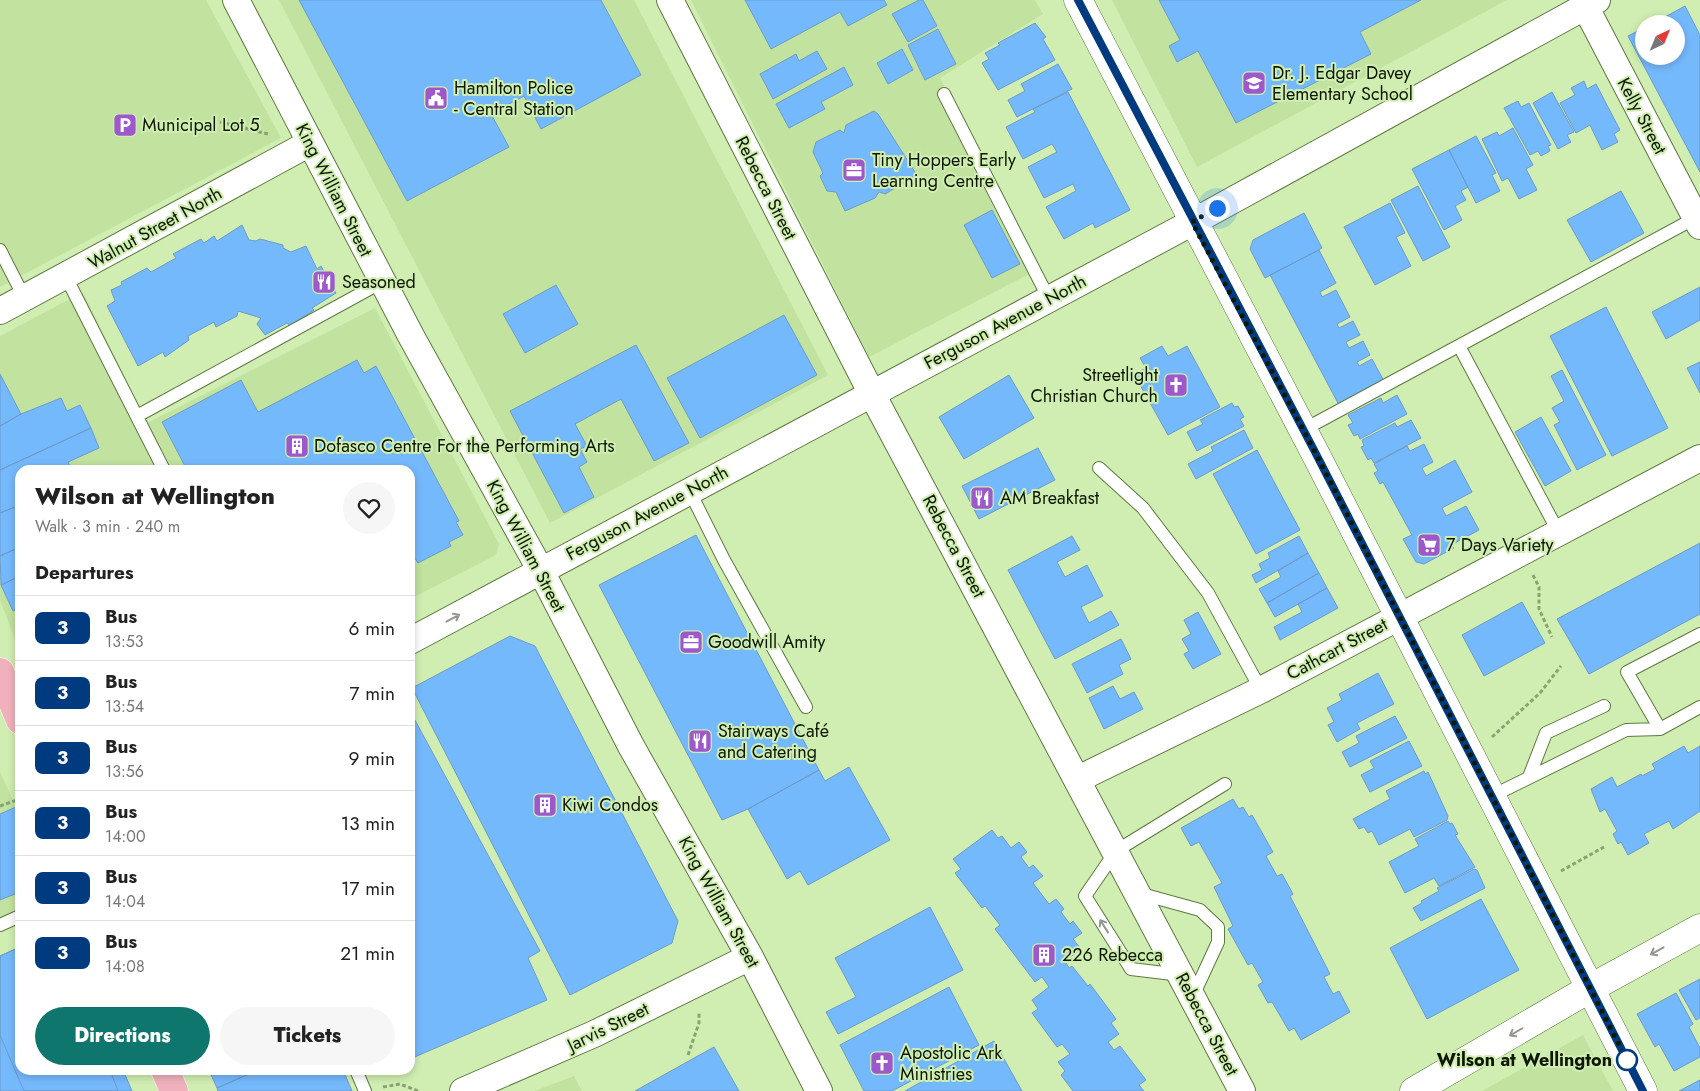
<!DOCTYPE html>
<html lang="en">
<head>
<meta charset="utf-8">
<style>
  body { margin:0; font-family:Jost,sans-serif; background:#f6f6f6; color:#222; height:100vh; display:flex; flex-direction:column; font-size:19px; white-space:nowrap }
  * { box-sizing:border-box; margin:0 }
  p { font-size:16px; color:#767676 }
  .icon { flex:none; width:28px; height:28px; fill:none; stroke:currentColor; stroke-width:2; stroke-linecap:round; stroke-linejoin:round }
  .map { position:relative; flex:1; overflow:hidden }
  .side { position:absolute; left:15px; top:465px; width:400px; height:610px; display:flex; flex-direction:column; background:#fff; border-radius:15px; box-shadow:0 2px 8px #0003 }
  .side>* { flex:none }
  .badge { padding:0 10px; border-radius:8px; font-size:18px; line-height:32px }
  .needle { width:32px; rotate:44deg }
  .controls { position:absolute; left:1635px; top:15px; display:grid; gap:10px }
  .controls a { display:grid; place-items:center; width:50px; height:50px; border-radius:50%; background:#fff; box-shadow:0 2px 8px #0003; font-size:25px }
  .you { position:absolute; width:25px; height:25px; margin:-12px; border:4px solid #fff; border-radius:50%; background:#1a73e8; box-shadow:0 0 0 8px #1a73e833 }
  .map>.badge { position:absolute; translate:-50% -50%; box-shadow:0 0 0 2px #fff }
  h2 { padding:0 20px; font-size:19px; line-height:45px }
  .round { display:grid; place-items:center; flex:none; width:52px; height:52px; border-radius:26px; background:#f6f6f6 }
  .head { display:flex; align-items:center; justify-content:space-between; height:85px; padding:0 20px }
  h1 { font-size:24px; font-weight:800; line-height:38px }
  .button { display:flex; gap:10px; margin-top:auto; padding:10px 20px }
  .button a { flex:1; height:58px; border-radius:30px; background:#0f766e; color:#fff; font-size:20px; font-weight:800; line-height:58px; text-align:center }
  .button a+a { background:#f6f6f6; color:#222 }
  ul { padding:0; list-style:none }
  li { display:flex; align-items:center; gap:15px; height:65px; padding:0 20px; border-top:1px solid #e0e0e0 }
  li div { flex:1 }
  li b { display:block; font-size:19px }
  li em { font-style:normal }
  li .badge { min-width:55px; font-weight:700; text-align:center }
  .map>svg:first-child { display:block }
</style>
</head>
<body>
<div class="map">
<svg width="1700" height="1091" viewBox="0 0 1700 1091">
  <rect width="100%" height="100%" fill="#d0eeb1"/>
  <path fill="#c1e39f" d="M0 0H206L281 138 0 287Z
    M279 0H634L828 375 550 523Z
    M691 0H1035L1043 14 940 78 1039 269 869 357Z
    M1112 0H1507L1197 167Z
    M83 292 147 423 375 308 499 544 496 555 410 599V470H20V653L0 600V336Z
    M0 772 20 815V912L0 920Z
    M1583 1035 1613 1091H1482Z
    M574 1076 582 1091H534Z"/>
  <path fill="#75b9fd" stroke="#6d9bca" d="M299 0H601L641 75 541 129 524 96 491 114 509 147 407 201Z
    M745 0H884L887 5 848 26 840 12 771 49Z
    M919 0H923L937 26 908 42 892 14Z
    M1159 0H1421L1360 32 1371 54 1236 123 1198 51 1177 62 1169 46 1180 40Z
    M1685 6 1700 35V172L1628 36 1644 28V56H1676V24H1652Z
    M1035 23 1046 37 1043 39 1055 60 998 90 982 63 989 59 985 53 1000 45 998 43Z
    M938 29 956 64 925 80 908 45Z
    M902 49 913 70 888 84 877 63Z
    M817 51 827 69 773 99 760 74 796 54 799 61Z
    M1058 64 1072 89 1017 117 1008 100 1025 91 1021 84Z
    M844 67 853 85 821 102 825 109 789 128 776 104Z
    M1584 81 1587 89 1596 84 1620 130 1614 134 1618 142 1602 150 1590 125 1576 133 1560 103 1575 95 1571 88Z
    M1068 92 1130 210 1095 228 1093 223 1064 239 1046 207 1076 191 1073 184 1044 198 1028 167 1057 152 1052 144 1023 159 1006 127 1035 112 1033 109Z
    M1552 92 1574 132 1567 135 1571 142 1558 149 1533 103Z
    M1518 101 1521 107 1529 103 1551 145 1548 146 1550 151 1541 156 1538 151 1530 155 1504 108Z
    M874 111 878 114 915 172 913 177 885 194 879 192 875 198 845 211 836 192 827 191 820 176 823 173 813 152 816 142 840 130 844 133 846 125Z
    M1513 128 1533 165 1526 169 1537 190 1519 199 1508 178 1502 181 1482 139 1497 132 1499 136Z
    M1476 136 1496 173 1492 175 1500 191 1476 203 1449 150Z
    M1449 150 1468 187 1461 191 1466 200 1455 206 1462 220 1444 230 1412 169Z
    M1418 186 1450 247 1423 261 1391 200Z
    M1621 191 1644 233 1591 262 1567 220Z
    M1390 203 1405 233 1396 237 1411 266 1375 285 1344 227Z
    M992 210 1020 264 992 278 964 225Z
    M1304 213 1322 248 1265 278 1250 249 1253 240Z
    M242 225 249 240 256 241 260 239 283 245V248L291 252 306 246 317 269 321 266 336 293 312 308 314 310 290 326 287 323 265 335 257 324 261 318 238 311 237 316 216 327 214 322 188 336 189 340 165 357 163 352 138 366 107 306 115 301 111 290 122 285 121 282 147 268 151 272 176 258 173 254 201 239 204 243 214 236 217 241Z
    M1319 250 1336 283 1320 292 1322 297 1336 290 1350 317 1337 324 1339 328 1353 321 1360 335 1346 342 1349 348 1363 341 1370 355 1357 362 1359 366 1372 359 1384 381 1339 405 1270 275Z
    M556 285 578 324 525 353 503 314Z
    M1700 287V320L1666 339 1652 312Z
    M1606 307 1668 428 1612 456 1550 336Z
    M784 315 817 375 700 438 667 378Z
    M636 345 689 443 654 461 621 399 575 424 587 446 580 449 587 462 579 467 594 497 564 513 510 411Z
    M1162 346 1168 356 1187 346 1220 407 1168 435 1134 374 1146 368 1140 358Z
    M357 360 364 373 376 366 459 521 456 522 463 535 449 542 451 546 418 563 413 555 410 557V470H187L162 422 241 380 258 412Z
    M1700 362V393L1687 368Z
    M1562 370 1606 455 1577 470 1554 425 1560 422 1552 408 1564 401 1551 376Z
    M0 374 21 414 0 426Z
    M1009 375 1034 418 964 459 939 417Z
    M1397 395 1407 414 1360 439 1358 434 1354 436 1348 425 1353 423 1348 415 1381 398 1383 403Z
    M61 398 67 411 80 405 91 428 0 470V426L21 414Z
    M1232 403 1234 407 1238 406 1244 417 1240 419 1244 426 1197 451 1187 432 1203 424 1200 420Z
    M1541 417 1571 471 1545 486 1515 432Z
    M1411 420 1421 438 1374 463 1371 458 1368 460 1361 447 1364 446 1362 440 1395 423 1397 427Z
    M91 428 99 448 68 462 72 470H20V505L0 513V470Z
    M1244 430 1253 448 1196 479 1188 464 1213 451 1211 447Z
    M1424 444 1433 462 1422 468 1426 476 1455 460 1472 492 1442 508 1446 516 1466 506 1479 530 1451 545 1454 548 1424 564 1416 562 1403 539 1412 535 1383 482 1380 484 1374 473 1378 471 1374 464 1407 446 1410 451Z
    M1038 448 1055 480 979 519 962 486Z
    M1257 450 1300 530 1256 554 1213 474Z
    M20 505V547L0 556V513Z
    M696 535 819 770 748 809 722 820 599 585Z
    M1072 536 1080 550 1057 562 1065 577 1087 565 1103 596 1081 607 1089 623 1111 611 1119 625 1055 659 1008 570Z
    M1299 536 1308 553 1256 583 1252 575 1262 570 1259 564 1270 558 1268 553Z
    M1700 543V614L1589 674 1557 619Z
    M20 547V576L1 585 0 556Z
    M1308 553 1319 573 1267 603 1259 589 1281 577 1278 571Z
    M1319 573 1327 588 1275 617 1267 603Z
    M20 576V608L13 611 1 585Z
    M1327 588 1338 608 1280 640 1274 627 1302 612 1298 604Z
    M1522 602 1545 643 1484 676 1462 635Z
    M1198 612 1221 654 1193 669 1184 654 1189 651 1182 639 1191 634 1184 620Z
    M510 636 535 646 678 921 672 943 570 995 412 688Z
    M1121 639 1131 659 1119 665 1123 674 1087 693 1072 664Z
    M1378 673 1394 704 1357 723 1360 729 1337 742 1328 725 1334 722 1327 708 1342 700 1339 694Z
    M1113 686 1120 699 1134 692 1143 709 1104 729 1089 698Z
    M410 711 540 951 528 958 547 1000 410 1059Z
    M1395 716 1407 738 1350 767 1342 752 1359 743 1356 736Z
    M1409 741 1422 766 1370 792 1361 775 1374 768 1370 761Z
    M1684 746 1688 753 1700 746V811L1673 829 1669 821 1644 834 1649 843 1628 855 1621 842 1618 844 1613 834 1617 831 1605 809 1600 812 1591 789 1612 777 1617 787 1641 774 1642 776 1655 769 1652 764Z
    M849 767 890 840 808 885 800 871 787 879 748 809 819 770 825 781Z
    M1424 771 1425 774 1428 772 1448 816 1447 820 1414 837 1410 829 1379 845 1372 831 1368 833 1364 827 1359 829 1353 819 1390 799 1386 791Z
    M1233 799 1239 809 1243 807 1249 817 1252 815 1273 852 1266 856 1277 876 1282 874 1293 894 1290 896 1330 974 1324 977 1333 994 1339 991 1350 1012 1301 1040 1294 1028 1289 1031 1272 1002 1268 1003 1258 985 1263 982 1252 963 1248 965 1228 929 1233 926 1214 887 1222 883 1199 842 1191 846 1181 828Z
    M16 807 20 817V892L0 900V814Z
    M1448 821 1450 824 1452 823 1458 834 1455 835 1475 867 1439 886 1434 878 1405 893 1389 862 1419 846 1415 839Z
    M992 830 998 838 1002 836 1011 848 1019 842 1027 852 1021 857 1029 868 1033 865 1043 876 1033 883 1049 904 1056 899 1064 909 1061 912 1070 924 1073 921 1082 933 1073 939 1081 949 1065 961 1069 968 1072 966 1088 986 1090 984 1116 1019 1111 1023 1119 1034 1108 1042 1114 1050 1120 1046 1146 1080 1139 1085 1144 1091H1073L1061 1075 1065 1071 1058 1062 1070 1054 1062 1044 1057 1047 1032 1013 1038 1009 1032 1000 1049 987 1042 977 1035 982 995 929 1000 925 985 906 982 908 955 873 961 869 953 859Z
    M1474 869 1477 870 1485 888 1421 921 1413 908 1422 903 1421 901 1439 891 1437 888Z
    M1481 899 1519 970 1427 1019 1390 948Z
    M930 907 963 970 838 1034 826 1012 856 997 835 958Z
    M20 947V1070H110L118 1091H24L0 1035V956Z
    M20 947V1070H123L132 1091H0V956Z
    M1700 979V1018L1696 1020 1679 990Z
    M949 987 979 1045 892 1091H864L840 1045Z
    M1676 993 1693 1024 1689 1027 1700 1048V1057L1674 1071 1659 1044 1655 1047 1637 1014Z
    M994 1041 1022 1091H905Z
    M714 1047 739 1091H635L660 1077Z
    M209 1070H258L217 1088Z
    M258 1070H343L352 1091H218L217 1088Z
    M1700 1080V1091H1679Z"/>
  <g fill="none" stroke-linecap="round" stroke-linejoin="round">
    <g stroke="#5e7941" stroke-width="14">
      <path id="lane" d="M944 94 1049 299
        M0 250 25 299
        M66 277 164 470
        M1459 346 1559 533
        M137 416 382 282
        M1303 430 1699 216
        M1099 468 1143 508 1208 593 1261 690
        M689 490 724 560 806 707
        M1660 729 1627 672 1700 634
        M1529 777 1546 733 1604 706
        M1492 796 1626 730 1660 729 1700 707
        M1138 893 1200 910 1218 927V942L1193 996
        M0 925 20 916
        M1181 975 1131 969 1085 896 1116 851 1225 784
        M356 1070 365 1091"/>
    </g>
    <g stroke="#5e7941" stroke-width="28">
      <path id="street" d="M236 0 411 336 541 571 631 746 750 957 819 1091
        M670 0 872 394 1242 1091
        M1585 6 1700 226
        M0 311 310 143
        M410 641 1193 222 1597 0
        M1078 779 1261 690 1700 458
        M463 1091 594 1034 750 957"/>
    </g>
    <g stroke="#5e7941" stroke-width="29">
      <path id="secondary" d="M1078 0 1314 451 1643 1091
        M1414 1091 1589 989 1700 928"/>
    </g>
    <g stroke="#fff" stroke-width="29">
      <path id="primary" d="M0 672 20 720
        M165 1070 174 1091"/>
    </g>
    <path stroke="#8ba273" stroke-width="3" stroke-dasharray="4 2.5" stroke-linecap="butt" d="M220 122 268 134
      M1533 575 1539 587V609L1552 637
      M1492 737 1540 693 1561 666
      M0 806 20 799
      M1561 871 1604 847
      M688 1055 699 1023V1013
      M383 1087 400 1084 418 1091"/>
    <use href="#lane" stroke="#fff" stroke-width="12"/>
    <use href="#street" stroke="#fff" stroke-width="26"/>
    <use href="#secondary" stroke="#fff" stroke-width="28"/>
    <use href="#primary" stroke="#f1b1bc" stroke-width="28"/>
  </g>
  <defs><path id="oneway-shaft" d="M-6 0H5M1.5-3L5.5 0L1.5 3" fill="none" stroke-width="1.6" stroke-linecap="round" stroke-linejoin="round" transform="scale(1.25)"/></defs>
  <g stroke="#92978e">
    <use href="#oneway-shaft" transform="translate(453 618) rotate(-28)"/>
    <use href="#oneway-shaft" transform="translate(1104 926) rotate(-122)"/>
    <use href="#oneway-shaft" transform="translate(1657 951) rotate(151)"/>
    <use href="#oneway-shaft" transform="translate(1516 1032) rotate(150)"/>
  </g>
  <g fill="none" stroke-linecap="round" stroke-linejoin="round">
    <g stroke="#fff" stroke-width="11">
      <path id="line" d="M1078 0 1314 450 1643 1091"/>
    </g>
    <use href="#line" stroke="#003b80" stroke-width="8"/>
    <path stroke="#0d1703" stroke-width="5" stroke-dasharray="0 9" d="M1217 208 1192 222 1314 450 1627 1060"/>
  </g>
  <defs>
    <g id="school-square" transform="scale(1.25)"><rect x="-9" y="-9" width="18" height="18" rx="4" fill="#9d58cc" stroke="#d0eeb1"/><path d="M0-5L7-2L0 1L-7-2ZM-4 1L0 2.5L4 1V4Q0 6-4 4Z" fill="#fff"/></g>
    <g id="civic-square" transform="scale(1.25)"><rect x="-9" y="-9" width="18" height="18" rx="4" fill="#9d58cc" stroke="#d0eeb1"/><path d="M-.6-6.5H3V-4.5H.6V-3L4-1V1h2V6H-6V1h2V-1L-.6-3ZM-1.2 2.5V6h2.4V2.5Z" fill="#fff"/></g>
    <g id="parking-square" transform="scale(1.25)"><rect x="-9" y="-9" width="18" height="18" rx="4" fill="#9d58cc" stroke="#d0eeb1"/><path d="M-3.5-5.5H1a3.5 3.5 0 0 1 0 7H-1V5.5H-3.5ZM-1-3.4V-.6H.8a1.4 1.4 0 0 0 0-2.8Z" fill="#fff"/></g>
    <g id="office-square" transform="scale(1.25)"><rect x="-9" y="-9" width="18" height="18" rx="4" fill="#9d58cc" stroke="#d0eeb1"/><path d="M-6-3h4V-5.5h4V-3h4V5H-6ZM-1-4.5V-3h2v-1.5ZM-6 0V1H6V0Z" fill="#fff"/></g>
    <g id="restaurant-square" transform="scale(1.25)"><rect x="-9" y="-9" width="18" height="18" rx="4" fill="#9d58cc" stroke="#d0eeb1"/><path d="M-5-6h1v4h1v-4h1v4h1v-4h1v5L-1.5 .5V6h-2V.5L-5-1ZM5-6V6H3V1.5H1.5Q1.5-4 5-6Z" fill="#fff"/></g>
    <g id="church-square" transform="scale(1.25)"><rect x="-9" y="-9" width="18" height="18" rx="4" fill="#9d58cc" stroke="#d0eeb1"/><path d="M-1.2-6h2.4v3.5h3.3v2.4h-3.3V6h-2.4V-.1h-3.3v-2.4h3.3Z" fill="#fff"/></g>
    <g id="building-square" transform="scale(1.25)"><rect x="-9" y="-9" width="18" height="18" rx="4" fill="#9d58cc" stroke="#d0eeb1"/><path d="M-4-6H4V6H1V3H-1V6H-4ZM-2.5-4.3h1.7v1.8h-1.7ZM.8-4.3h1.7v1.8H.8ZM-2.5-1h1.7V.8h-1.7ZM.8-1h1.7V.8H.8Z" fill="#fff"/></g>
    <g id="supermarket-square" transform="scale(1.25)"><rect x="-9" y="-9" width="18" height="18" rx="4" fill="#9d58cc" stroke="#d0eeb1"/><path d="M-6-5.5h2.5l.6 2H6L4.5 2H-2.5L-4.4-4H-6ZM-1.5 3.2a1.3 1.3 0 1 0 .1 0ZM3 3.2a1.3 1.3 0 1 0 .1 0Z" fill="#fff"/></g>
  </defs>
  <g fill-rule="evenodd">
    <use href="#school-square" x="1254" y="83"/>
    <use href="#civic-square" x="436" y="98"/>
    <use href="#parking-square" x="125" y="125"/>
    <use href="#office-square" x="854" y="170"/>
    <use href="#restaurant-square" x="324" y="282"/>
    <use href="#church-square" x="1176" y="385"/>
    <use href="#building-square" x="297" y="446"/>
    <use href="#restaurant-square" x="982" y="498"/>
    <use href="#supermarket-square" x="1429" y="545"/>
    <use href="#office-square" x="691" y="642"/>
    <use href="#restaurant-square" x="700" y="741"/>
    <use href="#building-square" x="545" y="805"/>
    <use href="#building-square" x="1044" y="955"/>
    <use href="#church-square" x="882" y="1063"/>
  </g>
  <circle fill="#fff" stroke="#003b80" stroke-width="2.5" cx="1627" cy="1060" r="10"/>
  <g text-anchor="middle" stroke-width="4" stroke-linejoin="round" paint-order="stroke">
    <g font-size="18" fill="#0d1703" stroke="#d0eeb1" text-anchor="start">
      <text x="1272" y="79">Dr. J. Edgar Davey<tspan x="1272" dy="21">Elementary School</tspan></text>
      <text x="454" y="94">Hamilton Police<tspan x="454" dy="21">- Central Station</tspan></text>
      <text x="142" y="131">Municipal Lot 5</text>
      <text x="872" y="166">Tiny Hoppers Early<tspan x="872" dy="21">Learning Centre</tspan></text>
      <text x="342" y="288">Seasoned</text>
      <text x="1158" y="381" text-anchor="end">Streetlight<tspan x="1158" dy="21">Christian Church</tspan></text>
      <text x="314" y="452">Dofasco Centre For the Performing Arts</text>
      <text x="1000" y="504">AM Breakfast</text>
      <text x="1446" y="551">7 Days Variety</text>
      <text x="708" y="648">Goodwill Amity</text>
      <text x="718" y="737">Stairways Café<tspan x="718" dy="21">and Catering</tspan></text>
      <text x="562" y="811">Kiwi Condos</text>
      <text x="1062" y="961">226 Rebecca</text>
      <text x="900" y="1059">Apostolic Ark<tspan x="900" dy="21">Ministries</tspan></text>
    </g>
    <g font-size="18" fill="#0d1703" stroke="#d0eeb1">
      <text transform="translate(1642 116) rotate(62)" y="6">Kelly Street</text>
      <text transform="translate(766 188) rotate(63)" y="6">Rebecca Street</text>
      <text transform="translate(334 190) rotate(63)" y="6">King William Street</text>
      <text transform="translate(155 228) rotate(-29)" y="6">Walnut Street North</text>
      <text transform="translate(1005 322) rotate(-28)" y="6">Ferguson Avenue North</text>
      <text transform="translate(647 513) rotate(-28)" y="6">Ferguson Avenue North</text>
      <text transform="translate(526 546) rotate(62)" y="6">King William Street</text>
      <text transform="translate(954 546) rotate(62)" y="6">Rebecca Street</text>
      <text transform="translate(1337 649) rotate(-28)" y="6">Cathcart Street</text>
      <text transform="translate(719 902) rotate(61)" y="6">King William Street</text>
      <text transform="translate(1207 1024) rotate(62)" y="6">Rebecca Street</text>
      <text transform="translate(608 1027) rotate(-26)" y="6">Jarvis Street</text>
    </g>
    <g font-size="18" font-weight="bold" fill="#0d1703" stroke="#d0eeb1" text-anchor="end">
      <text x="1612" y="1066">Wilson at Wellington</text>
    </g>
  </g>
</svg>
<div class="controls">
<a><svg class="needle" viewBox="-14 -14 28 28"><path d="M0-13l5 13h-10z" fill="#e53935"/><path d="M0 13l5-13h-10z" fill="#767676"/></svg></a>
</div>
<div class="you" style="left:1217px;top:208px"></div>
<section class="side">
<div class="head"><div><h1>Wilson at Wellington</h1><p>Walk · 3 min · 240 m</p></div><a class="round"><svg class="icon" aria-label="heart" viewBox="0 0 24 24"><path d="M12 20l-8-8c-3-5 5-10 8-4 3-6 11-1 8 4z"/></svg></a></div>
<h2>Departures</h2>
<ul>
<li><span class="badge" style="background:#003b80;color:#fff">3</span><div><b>Bus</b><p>13:53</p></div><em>6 min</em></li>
<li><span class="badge" style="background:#003b80;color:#fff">3</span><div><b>Bus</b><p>13:54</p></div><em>7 min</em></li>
<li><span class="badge" style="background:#003b80;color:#fff">3</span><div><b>Bus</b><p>13:56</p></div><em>9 min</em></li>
<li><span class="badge" style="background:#003b80;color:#fff">3</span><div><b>Bus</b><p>14:00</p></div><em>13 min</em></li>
<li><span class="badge" style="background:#003b80;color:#fff">3</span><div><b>Bus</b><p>14:04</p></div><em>17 min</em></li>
<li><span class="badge" style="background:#003b80;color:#fff">3</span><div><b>Bus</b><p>14:08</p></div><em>21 min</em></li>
</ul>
<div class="button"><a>Directions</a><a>Tickets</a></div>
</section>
</div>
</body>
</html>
